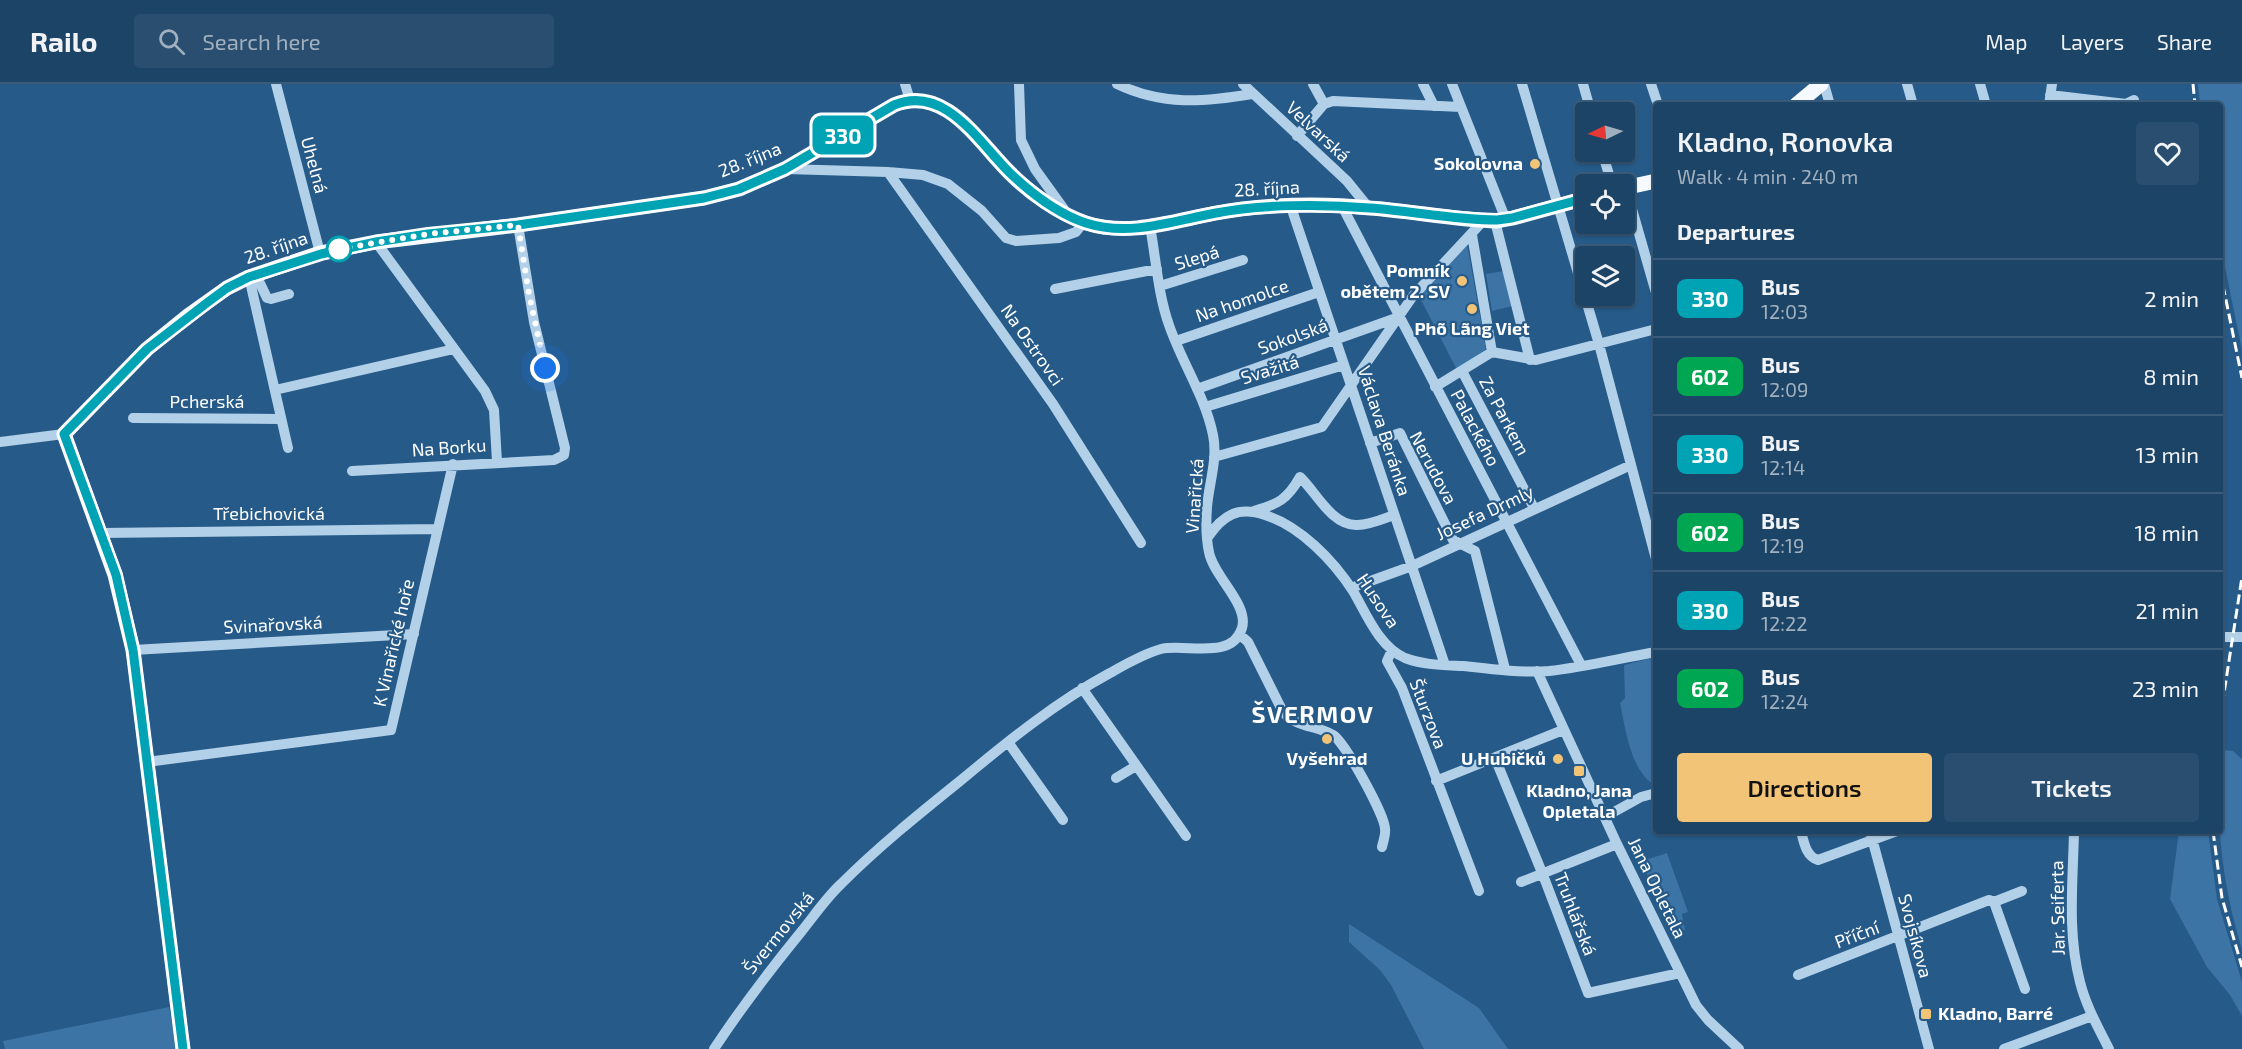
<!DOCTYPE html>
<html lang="en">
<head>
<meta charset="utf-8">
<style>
  body { margin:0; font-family:"Exo 2",sans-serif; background:#294e6f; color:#f1f3f6; height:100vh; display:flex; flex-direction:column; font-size:22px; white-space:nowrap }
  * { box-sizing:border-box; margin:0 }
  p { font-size:20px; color:#a0b0bf }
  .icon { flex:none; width:33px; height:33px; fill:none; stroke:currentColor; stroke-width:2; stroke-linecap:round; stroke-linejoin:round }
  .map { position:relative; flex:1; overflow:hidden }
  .sheet { position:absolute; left:1653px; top:18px; width:570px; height:732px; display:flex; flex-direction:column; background:#1c4466; border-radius:6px; box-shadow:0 2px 4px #0004,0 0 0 2px #3a5c7a }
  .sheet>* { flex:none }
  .badge { padding:0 12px; border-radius:9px; font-size:21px; line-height:39px }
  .needle { width:39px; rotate:265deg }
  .tools { position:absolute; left:1575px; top:18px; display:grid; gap:12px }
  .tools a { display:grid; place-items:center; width:60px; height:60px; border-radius:6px; background:#1c4466; box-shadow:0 2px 4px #0004,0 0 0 2px #3a5c7a; font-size:30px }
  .you { position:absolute; width:30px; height:30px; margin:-15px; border:4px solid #fff; border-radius:50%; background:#1a73e8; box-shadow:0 0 0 9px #1a73e833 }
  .map>.badge { position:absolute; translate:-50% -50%; box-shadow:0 0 0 3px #fff }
  h2 { padding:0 24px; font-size:22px; line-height:54px }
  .round { display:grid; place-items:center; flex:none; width:63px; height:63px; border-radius:6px; background:#294e6f }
  .summary { display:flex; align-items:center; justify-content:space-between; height:102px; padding:0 24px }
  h1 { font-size:28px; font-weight:600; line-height:45px }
  .primary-button { display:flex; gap:12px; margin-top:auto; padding:12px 24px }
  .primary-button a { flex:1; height:69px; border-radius:6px; background:#f2c478; color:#111; font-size:24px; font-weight:600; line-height:69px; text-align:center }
  .primary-button a+a { background:#294e6f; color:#f1f3f6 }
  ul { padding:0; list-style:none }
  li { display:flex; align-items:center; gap:18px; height:78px; padding:0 24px; border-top:2px solid #3a5c7a }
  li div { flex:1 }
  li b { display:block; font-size:22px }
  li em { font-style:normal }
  li .badge { min-width:66px; font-weight:700; text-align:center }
  header { display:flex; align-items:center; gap:36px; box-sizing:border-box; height:84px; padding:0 30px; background:#1c4466; border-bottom:2px solid #3a5c7a }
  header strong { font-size:28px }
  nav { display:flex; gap:33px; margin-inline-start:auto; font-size:21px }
  .search { width:420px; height:54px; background:#294e6f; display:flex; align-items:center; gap:15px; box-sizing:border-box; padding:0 21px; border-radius:6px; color:#a0b0bf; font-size:22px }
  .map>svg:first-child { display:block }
</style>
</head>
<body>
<header>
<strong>Railo</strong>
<div class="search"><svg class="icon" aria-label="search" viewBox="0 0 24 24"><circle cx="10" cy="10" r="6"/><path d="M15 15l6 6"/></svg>Search here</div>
<nav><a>Map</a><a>Layers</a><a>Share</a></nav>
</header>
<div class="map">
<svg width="2242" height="965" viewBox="0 0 2242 965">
  <rect width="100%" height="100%" fill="#265a88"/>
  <path fill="#3b74a5" d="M2198 0H2242V266L2220 159V21H2200Z
    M1467 160 1486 265 1457 286 1419 212Z
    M1504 187 1513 222 1492 227 1486 190Z
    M1656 573V702C1630 687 1626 647 1620 619L1625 614 1624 581Z
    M2222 666 2233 667 2242 675V866C2222 799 2214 735 2222 666Z
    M2179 747H2208L2217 815 2242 898V932L2230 911 2207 883 2170 815Z
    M1667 769 1688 828 1682 830 1685 846 1676 847 1674 835 1665 838 1642 777Z
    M1349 840 1479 924 1508 965H1424L1391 901 1380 886 1349 858Z
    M169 923 177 965H5L3 957Z"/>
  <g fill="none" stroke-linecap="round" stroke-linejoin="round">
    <path stroke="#b3d0e9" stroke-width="10" d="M276 0 320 169
      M905 0 910 16
      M1019 0 1021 56 1035 85 1066 128
      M1117 0C1163 22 1204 18 1252 10
      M1243 0 1347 97 1368 123
      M1313 0 1324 20
      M1423 0 1434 22
      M1452 0 1506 136
      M1522 0 1599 260 1656 475
      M1583 0 1591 28
      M1651 0 1658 21
      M1824 0 1830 21
      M1907 0 1913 21
      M1980 0 1986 21
      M2050 11 2126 20 2134 16
      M2049 21 2052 0
      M1297 52 1324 20 1333 17 1461 23
      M1602 68 1612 100
      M786 85 888 88 923 91 948 100 982 127 1006 154 1016 157 1059 154 1076 148 1084 138
      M888 88 1053 320 1141 459
      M1626 104 1656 209
      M1342 122 1581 581
      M1291 123 1445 581
      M1495 137 1530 276
      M1472 151 1492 268
      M376 158 485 307 494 326 497 378
      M256 191 267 214 271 215 289 210
      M249 193 288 364
      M1160 202 1243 176
      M1055 205 1157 185
      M1176 257 1319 208
      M1462 287 1534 424
      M1435 303 1492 268 1536 276 1656 245
      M1197 305 1399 233
      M275 306 454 265
      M1205 323 1344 281
      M133 334 281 335
      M0 358 64 350
      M1370 359 1400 349 1453 456 1475 467 1505 585
      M1214 373 1322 343 1413 212 1484 136
      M352 387 554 376 564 371 565 364 534 238 518 141
      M1254 427C1278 420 1287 416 1300 393 1316 408 1332 442 1357 441 1370 441 1383 435 1394 431
      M100 449 438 445
      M1208 453C1223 431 1238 422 1265 431 1300 442 1333 476 1353 507 1366 529 1379 563 1405 574 1423 581 1443 581 1463 582 1490 585 1521 589 1549 587 1584 583 1621 574 1656 568
      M1351 504 1412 482 1631 381
      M1239 550 1248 558 1283 628C1297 644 1316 641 1333 651 1344 657 1385 731 1385 745 1386 750 1383 758 1382 763
      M2220 553H2242
      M133 566 414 550
      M1392 566 1387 577 1402 604 1479 807
      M1537 587 1617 760 1696 921 1708 936 1739 965
      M1082 604 1186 752
      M1008 658 1063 736
      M1495 674 1543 791 1588 909 1680 889
      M147 678 391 646 453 380
      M1116 694 1136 682
      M1436 697 1563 646
      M1605 733 1641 713 1656 709
      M1801 747C1804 759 1806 772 1818 776L1897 747
      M1870 747 1929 965
      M2074 747C2073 798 2067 848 2080 898 2086 922 2098 943 2109 965
      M1521 798 1617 760
      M1994 818 2025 905
      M1798 891 1989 816 1994 818 2022 807
      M714 965C741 924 770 886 801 848 814 832 826 814 841 800 878 763 919 730 960 697 1007 658 1056 618 1110 589 1126 580 1143 570 1161 565 1185 559 1232 577 1242 544 1249 520 1213 492 1209 468 1206 454 1206 437 1207 423 1209 399 1218 375 1213 351 1205 312 1182 279 1169 241 1158 210 1156 175 1150 142
      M2004 965 2092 932"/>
    <path stroke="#f6fafe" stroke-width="15" d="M1796 21 1821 0
      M1624 104 1656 97
      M183 965 133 566 115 491 64 350 147 265 189 231 227 204 249 193 320 169 376 158 518 141 704 114 739 105 785 85 894 21C946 0 979 59 1010 89 1030 109 1059 130 1086 139 1129 153 1173 137 1216 129 1261 120 1324 119 1370 124 1412 127 1455 136 1497 137L1513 134 1586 114"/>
    <path stroke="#fff" stroke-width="3" stroke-dasharray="10 4.5" stroke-linecap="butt" d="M2193 0 2195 21
      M2220 187 2242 294
      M2220 635 2242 493
      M2213 747 2222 814 2242 883"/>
  </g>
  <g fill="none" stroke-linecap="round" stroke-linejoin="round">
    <g stroke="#fff" stroke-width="14">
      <path id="line" d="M183 965 133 566 116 491 64 350 147 265 208 218 227 204 249 193 321 170 376 158 428 150 518 141 704 114 739 105 785 85 894 21C946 0 979 59 1010 89 1031 109 1059 130 1086 139 1129 153 1173 137 1216 129 1261 120 1324 120 1370 124 1412 127 1455 136 1497 136L1512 134 1586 114"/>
    </g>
    <use href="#line" stroke="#00a3b4" stroke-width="9"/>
    <path stroke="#fff" stroke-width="6" stroke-dasharray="0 10.8" d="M339 165 428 150 518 141 529 210 545 284"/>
  </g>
  <g fill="#f2c478" stroke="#265a88" stroke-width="2">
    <circle cx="1535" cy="80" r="6"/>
    <circle cx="1462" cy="197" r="6"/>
    <circle cx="1472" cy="225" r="6"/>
    <circle cx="1327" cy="655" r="6"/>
    <circle cx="1558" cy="675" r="6"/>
    <rect x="1573" y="681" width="12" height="12" rx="3"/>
    <rect x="1920" y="924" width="12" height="12" rx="3"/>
  </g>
  <circle fill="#fff" stroke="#00a3b4" stroke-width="3" cx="339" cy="165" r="12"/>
  <g text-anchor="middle" stroke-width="4.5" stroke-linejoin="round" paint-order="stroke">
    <g font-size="18" fill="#fff" stroke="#265a88">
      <text transform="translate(1318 48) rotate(43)" y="6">Velvarská</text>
      <text transform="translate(750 76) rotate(-22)" y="6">28. října</text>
      <text transform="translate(314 81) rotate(75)" y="6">Uhelná</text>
      <text transform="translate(1267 105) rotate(-3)" y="6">28. října</text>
      <text transform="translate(276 164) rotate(-19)" y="6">28. října</text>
      <text transform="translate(1197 174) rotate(-17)" y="6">Slepá</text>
      <text transform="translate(1242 217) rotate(-19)" y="6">Na homolce</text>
      <text transform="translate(1293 253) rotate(-20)" y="6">Sokolská</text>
      <text transform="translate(1032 261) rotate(55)" y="6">Na Ostrovci</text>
      <text transform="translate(1270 286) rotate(-17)" y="6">Svažitá</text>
      <text x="207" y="324">Pcherská</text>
      <text transform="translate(1504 332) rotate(62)" y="6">Za Parkem</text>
      <text transform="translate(1475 344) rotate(62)" y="6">Palackého</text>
      <text transform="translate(1384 347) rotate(72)" y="6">Václava Beránka</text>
      <text transform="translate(449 364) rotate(-4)" y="6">Na Borku</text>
      <text transform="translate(1433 384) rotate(62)" y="6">Nerudova</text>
      <text transform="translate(1195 412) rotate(-86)" y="6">Vinařická</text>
      <text transform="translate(1485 429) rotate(-25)" y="6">Josefa Drmly</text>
      <text x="269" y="436">Třebichovická</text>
      <text transform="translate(1378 517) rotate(56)" y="6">Husova</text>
      <text transform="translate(273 541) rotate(-3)" y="6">Svinařovská</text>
      <text transform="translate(394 559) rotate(-77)" y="6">K Vinařické hoře</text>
      <text transform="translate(1428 630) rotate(69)" y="6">Šturzova</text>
      <text transform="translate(1657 804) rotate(64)" y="6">Jana Opletala</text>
      <text transform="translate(2058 824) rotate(-91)" y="6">Jar. Seiferta</text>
      <text transform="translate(1575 830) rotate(69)" y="6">Truhlářská</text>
      <text transform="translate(779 849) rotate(-51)" y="6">Švermovská</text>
      <text transform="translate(1857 851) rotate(-21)" y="6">Příční</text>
      <text transform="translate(1915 852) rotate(75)" y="6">Svojsíkova</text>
    </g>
    <g font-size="18" font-weight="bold" fill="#fff" stroke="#265a88" text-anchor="end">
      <text x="1523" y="86">Sokolovna</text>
      <text x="1450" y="193">Pomník<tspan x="1450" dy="21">obětem 2. SV</tspan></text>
      <text x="1472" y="251" text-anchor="middle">Phõ Lãng Viet</text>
      <text x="1327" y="681" text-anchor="middle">Vyšehrad</text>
      <text x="1546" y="681">U Hubičků</text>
      <text x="1579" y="713" text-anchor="middle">Kladno, Jana<tspan x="1579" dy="21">Opletala</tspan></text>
      <text x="1938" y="936" text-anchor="start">Kladno, Barré</text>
    </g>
    <g font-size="24" font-weight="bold" letter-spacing="1.5" fill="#fff" stroke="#265a88">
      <text x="1313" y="639">ŠVERMOV</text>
    </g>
  </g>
</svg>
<div class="tools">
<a><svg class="needle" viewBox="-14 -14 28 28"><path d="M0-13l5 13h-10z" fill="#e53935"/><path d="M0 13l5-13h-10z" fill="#a0b0bf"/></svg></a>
<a><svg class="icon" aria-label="locate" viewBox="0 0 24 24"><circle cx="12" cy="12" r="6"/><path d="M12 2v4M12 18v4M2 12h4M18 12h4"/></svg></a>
<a><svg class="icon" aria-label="layers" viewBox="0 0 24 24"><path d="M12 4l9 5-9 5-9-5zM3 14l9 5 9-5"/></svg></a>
</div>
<div class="you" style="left:545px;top:284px"></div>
<b class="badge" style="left:843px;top:51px;background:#00a3b4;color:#fff">330</b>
<section class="sheet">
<div class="summary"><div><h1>Kladno, Ronovka</h1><p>Walk · 4 min · 240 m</p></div><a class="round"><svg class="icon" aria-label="heart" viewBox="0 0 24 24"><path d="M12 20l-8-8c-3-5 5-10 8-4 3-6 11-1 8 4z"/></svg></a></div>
<h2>Departures</h2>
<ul>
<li><span class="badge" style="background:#00a3b4;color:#fff">330</span><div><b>Bus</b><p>12:03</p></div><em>2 min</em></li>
<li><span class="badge" style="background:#00a651;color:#fff">602</span><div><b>Bus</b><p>12:09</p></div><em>8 min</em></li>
<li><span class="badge" style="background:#00a3b4;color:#fff">330</span><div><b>Bus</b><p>12:14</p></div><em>13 min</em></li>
<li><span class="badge" style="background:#00a651;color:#fff">602</span><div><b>Bus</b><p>12:19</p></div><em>18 min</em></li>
<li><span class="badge" style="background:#00a3b4;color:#fff">330</span><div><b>Bus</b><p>12:22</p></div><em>21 min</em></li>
<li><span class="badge" style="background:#00a651;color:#fff">602</span><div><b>Bus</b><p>12:24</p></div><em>23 min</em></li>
</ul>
<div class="primary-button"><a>Directions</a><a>Tickets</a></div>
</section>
</div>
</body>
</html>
